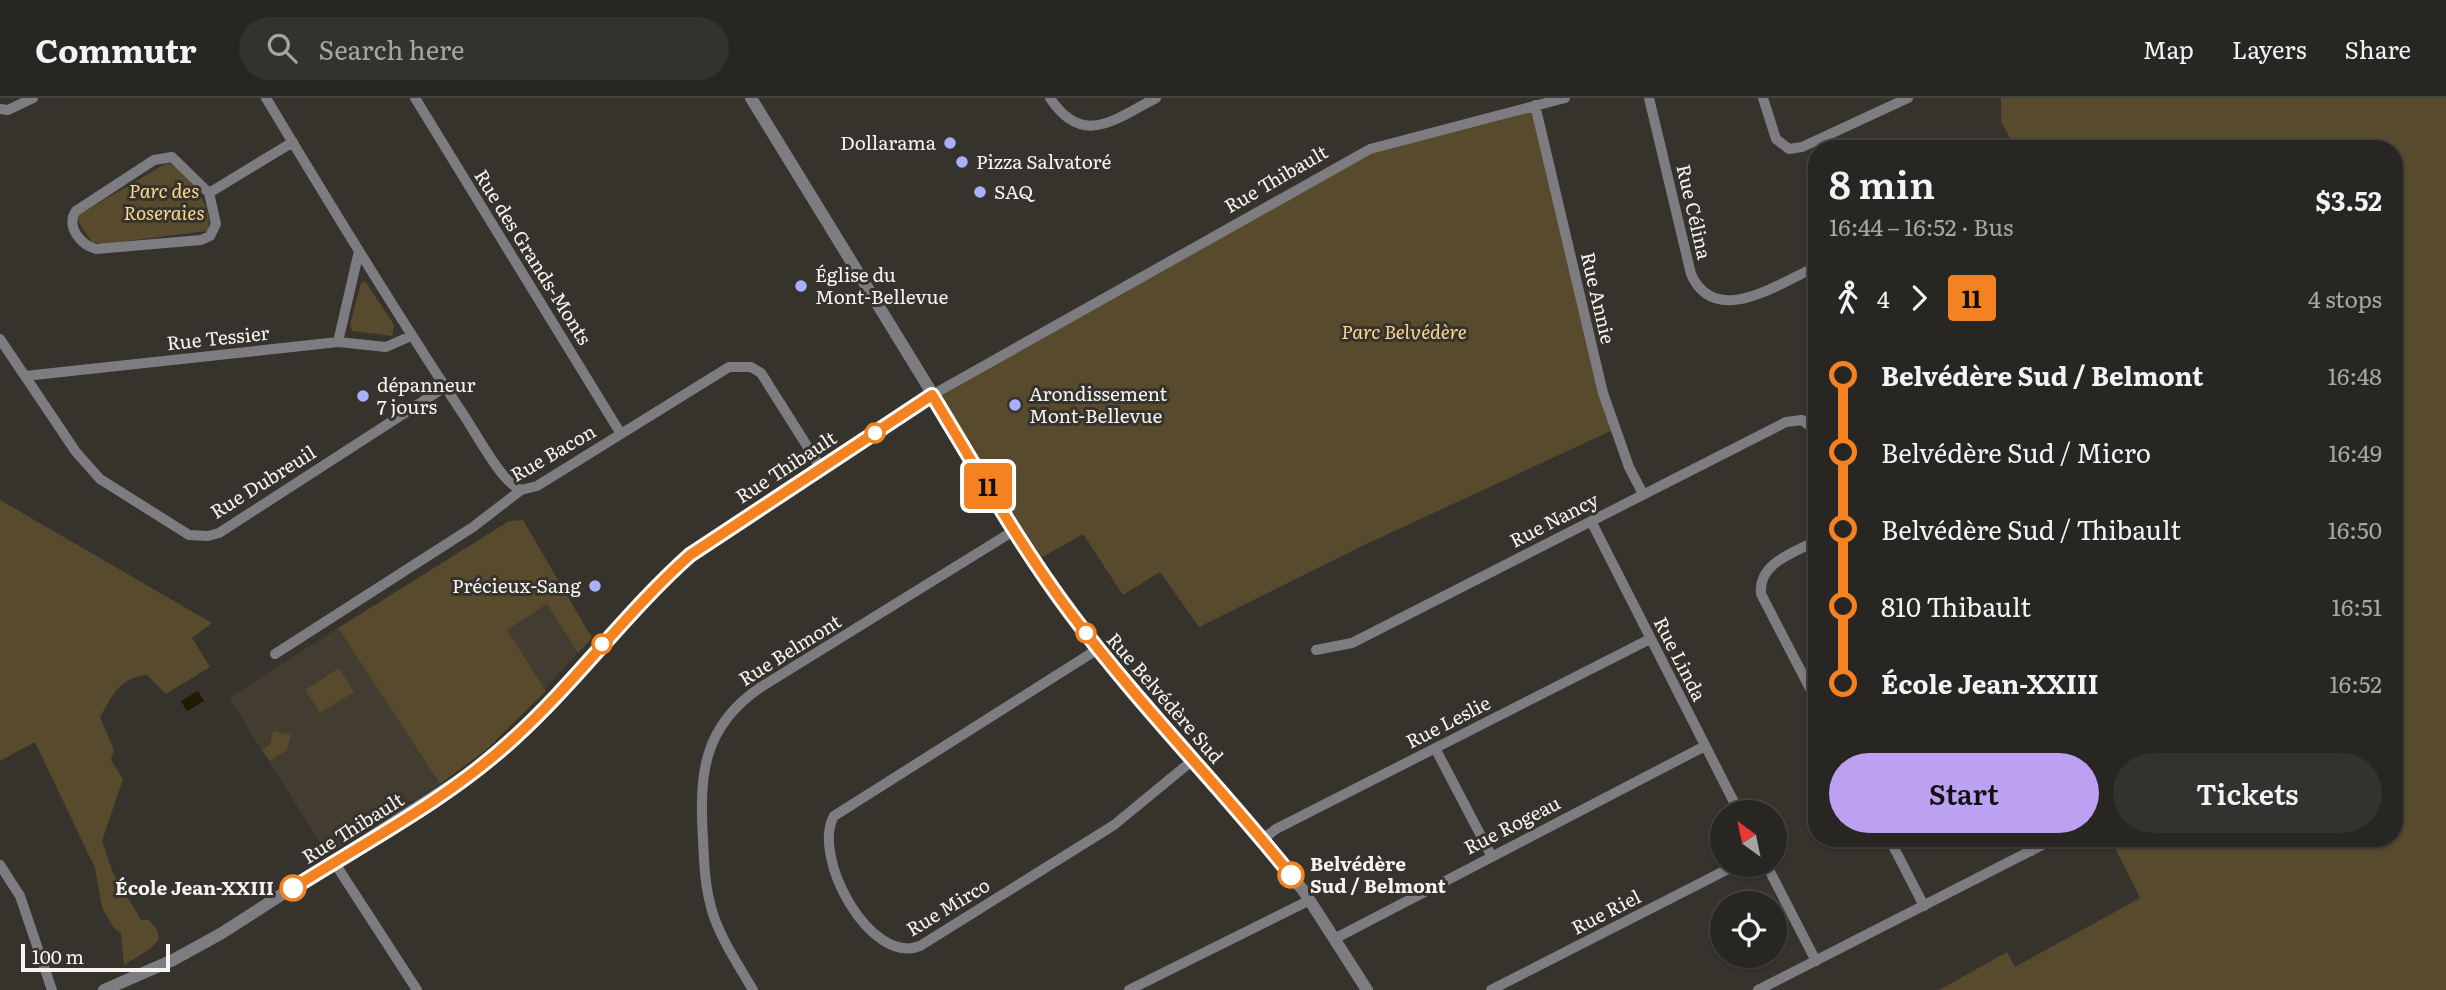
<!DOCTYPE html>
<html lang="en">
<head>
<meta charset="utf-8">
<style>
  body { margin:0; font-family:Literata,serif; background:#34322f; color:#f1f3f6; height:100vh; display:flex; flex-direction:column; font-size:26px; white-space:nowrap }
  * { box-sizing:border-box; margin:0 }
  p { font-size:23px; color:#a5a5a5 }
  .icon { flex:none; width:38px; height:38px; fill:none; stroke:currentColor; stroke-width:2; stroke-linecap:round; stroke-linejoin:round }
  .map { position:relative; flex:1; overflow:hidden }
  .sheet { position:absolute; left:1808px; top:42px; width:595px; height:707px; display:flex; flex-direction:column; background:#282622; border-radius:28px; box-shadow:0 2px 5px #0004,0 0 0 2px #444340 }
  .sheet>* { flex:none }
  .badge { padding:0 14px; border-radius:5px; font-size:24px; line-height:46px }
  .needle { width:46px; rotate:327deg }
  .fabs { position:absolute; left:1710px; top:702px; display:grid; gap:14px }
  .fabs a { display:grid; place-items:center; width:77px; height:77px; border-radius:50%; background:#282622; box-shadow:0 2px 5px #0004,0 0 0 2px #444340; font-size:35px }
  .scale { position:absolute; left:21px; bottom:18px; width:149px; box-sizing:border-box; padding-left:7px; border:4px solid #f6f4f0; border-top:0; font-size:19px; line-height:24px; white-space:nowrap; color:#f6f4f0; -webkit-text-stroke:5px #36332d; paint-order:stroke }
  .map>.badge { position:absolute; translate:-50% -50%; box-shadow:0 0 0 4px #fff }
  .legs { display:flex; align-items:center; gap:10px; height:77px; padding:0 21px; font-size:23px }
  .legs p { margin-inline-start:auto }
  .overview { display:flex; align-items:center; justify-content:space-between; height:119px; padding:0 21px }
  h1 { font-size:38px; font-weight:600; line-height:52px }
  .cta { display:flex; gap:14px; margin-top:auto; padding:14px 21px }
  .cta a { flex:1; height:80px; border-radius:42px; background:#bca0f2; color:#111; font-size:28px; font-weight:600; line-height:80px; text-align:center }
  .cta a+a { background:#34322f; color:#f1f3f6 }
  ul { padding:0 21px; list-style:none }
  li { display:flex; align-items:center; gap:24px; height:77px; font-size:26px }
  li i { display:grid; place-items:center; width:10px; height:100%; margin:0 9px; background:currentColor }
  li i::after { content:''; width:18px; height:18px; margin:-9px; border:5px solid; border-radius:50%; background:#282622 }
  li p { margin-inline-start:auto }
  li:first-child i { background:linear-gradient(#0000 50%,currentColor 0) }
  li:last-child i { background:linear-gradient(currentColor 50%,#0000 0) }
  header { display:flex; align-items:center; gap:42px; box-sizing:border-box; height:98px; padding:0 35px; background:#282622; border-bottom:2px solid #444340 }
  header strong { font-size:33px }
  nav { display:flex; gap:38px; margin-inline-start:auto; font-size:24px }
  .search { width:490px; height:63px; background:#34322f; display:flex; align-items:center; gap:18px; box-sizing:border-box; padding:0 24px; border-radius:38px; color:#a5a5a5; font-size:26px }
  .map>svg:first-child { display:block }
</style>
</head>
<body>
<header>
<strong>Commutr</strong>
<div class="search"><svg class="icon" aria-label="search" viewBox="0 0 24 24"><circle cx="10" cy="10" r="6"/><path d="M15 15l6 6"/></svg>Search here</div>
<nav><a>Map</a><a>Layers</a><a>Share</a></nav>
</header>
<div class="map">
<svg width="2446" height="892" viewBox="0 0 2446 892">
  <rect width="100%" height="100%" fill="#36332d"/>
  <path fill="#423c31" d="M527 474 578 555 545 591 507 532Z
    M338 530 440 686 413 703 406 704 383 718 379 725 328 757 229 600Z"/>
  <path fill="#584a2c" d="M2001 0H2446V892H1939L2007 854 2015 869 2140 800 2110 740H2394V51H2015L2001 23Z
    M1535 7 1615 331 1360 449 1199 529 1160 474 1123 497 1083 436 1034 464 932 297 1360 55Z
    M167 65C186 69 217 115 207 133L103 146 92 144 78 123 80 116Z
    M365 183 394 227 392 238 352 233 350 227 361 185Z
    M0 402 212 525 192 540 210 569 166 596 147 577C120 579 112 598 100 619L114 652 111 662 123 681 102 743 113 775 141 822H149L157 832 159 841 150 851 124 867 121 835 114 830 102 810 95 770 35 644 0 663Z
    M523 422 592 540 578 555 547 506 507 532 546 593 486 652 440 686 338 530 509 423Z
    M339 570 354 594 320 615 305 592Z
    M273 633 291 637 287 652 270 663 262 652 270 647Z"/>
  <path fill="#231801" d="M198 593 204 603 187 613 181 603Z"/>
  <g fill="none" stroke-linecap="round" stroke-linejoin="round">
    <path stroke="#7d7d81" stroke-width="10" d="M266 0C330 107 395 213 463 316 476 335 501 384 521 392
      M415 0 621 336
      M1050 0C1083 50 1115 21 1156 0
      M1649 0 1691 176C1715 231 1779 185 1816 169
      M1763 0 1776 41 1789 51 1802 49 1908 0
      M1535 7 1603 295 1629 369 1643 396
      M0 11 8 12 33 0
      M172 59 209 95 216 126 210 138 201 142 96 151C81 147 65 128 76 113L154 62Z
      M209 95 293 44
      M0 241 76 354 100 381 189 437 208 438 219 435 445 289
      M338 244 359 153
      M25 278 338 244 386 249 411 238
      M932 297 1370 51 1565 0
      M1591 423 1739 714
      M1816 443C1793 455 1758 465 1761 496L1816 602
      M1098 551 834 718C811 758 870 868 920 848L1114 727 1193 662
      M1316 552 1352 545 1786 324 1802 322 1816 333
      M275 556 473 429 521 392 537 388 729 269H751L761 275 821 370
      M1435 650 1491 757
      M1889 740 1924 808
      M2024 740 2031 753
      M1262 742 1276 731 1650 541
      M334 764 417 892
      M1766 766 1816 863
      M0 767 20 798 52 892
      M1336 840 1705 648
      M753 892C739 868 722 843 713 816 705 791 704 766 703 741 699 676 703 628 761 589L1015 432
      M1129 892 1310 802
      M1491 892 1738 766
      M1758 892 2056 740"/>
    <path stroke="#7d7d81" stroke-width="12" d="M751 0 1051 489 1121 580 1303 792 1367 892
      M104 892 173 862 222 835 475 672 530 625 655 489 690 458 932 297"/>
  </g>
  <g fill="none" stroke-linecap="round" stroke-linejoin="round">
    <g stroke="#fff" stroke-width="16">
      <path id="line-1" d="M293 790C367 743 448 701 513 641 576 584 626 514 690 457L932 297C977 371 1020 448 1072 517 1140 608 1220 688 1291 777"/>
    </g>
    <use href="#line-1" stroke="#f58220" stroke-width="10"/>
  </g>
  <g fill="#a8b0fc" stroke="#36332d" stroke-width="2.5">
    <circle cx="950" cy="45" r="7"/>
    <circle cx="962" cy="64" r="7"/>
    <circle cx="980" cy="94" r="7"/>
    <circle cx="801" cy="188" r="7"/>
    <circle cx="363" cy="298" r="7"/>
    <circle cx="1015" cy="307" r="7"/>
    <circle cx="595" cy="488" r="7"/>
  </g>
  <g fill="#fff" stroke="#f58220" stroke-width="3.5">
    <circle cx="875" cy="335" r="9"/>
    <circle cx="1086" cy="535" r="9"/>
    <circle cx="602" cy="546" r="9"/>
    <circle cx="1291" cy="777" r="12"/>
    <circle cx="293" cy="790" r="12"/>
  </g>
  <g text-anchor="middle" stroke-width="6" stroke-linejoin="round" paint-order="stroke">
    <g font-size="19" fill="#f6f4f0" stroke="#36332d" text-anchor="start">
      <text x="936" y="52" text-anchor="end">Dollarama</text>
      <text x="976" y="71">Pizza Salvatoré</text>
      <text x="994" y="101">SAQ</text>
      <text x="815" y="184">Église du<tspan x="815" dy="22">Mont-Bellevue</tspan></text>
      <text x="377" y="294">dépanneur<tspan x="377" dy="22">7 jours</tspan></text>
      <text x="1029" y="303">Arondissement<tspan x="1029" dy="22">Mont-Bellevue</tspan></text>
      <text x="581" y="495" text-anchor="end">Précieux-Sang</text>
    </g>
    <g font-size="19" fill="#f6f4f0" stroke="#36332d">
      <text transform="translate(1276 81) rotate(-30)" y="7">Rue Thibault</text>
      <text transform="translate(1694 114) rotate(77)" y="7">Rue Célina</text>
      <text transform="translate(533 159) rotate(58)" y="7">Rue des Grands-Monts</text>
      <text transform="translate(1598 200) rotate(77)" y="7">Rue Annie</text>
      <text transform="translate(218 240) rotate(-6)" y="7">Rue Tessier</text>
      <text transform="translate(553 355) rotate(-30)" y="7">Rue Bacon</text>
      <text transform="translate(786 369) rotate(-33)" y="7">Rue Thibault</text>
      <text transform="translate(263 384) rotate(-32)" y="7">Rue Dubreuil</text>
      <text transform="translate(1554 422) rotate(-27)" y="7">Rue Nancy</text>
      <text transform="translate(790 552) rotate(-32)" y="7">Rue Belmont</text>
      <text transform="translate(1680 561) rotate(63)" y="7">Rue Linda</text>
      <text transform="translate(1165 600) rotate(49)" y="7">Rue Belvédère Sud</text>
      <text transform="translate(1448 624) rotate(-27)" y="7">Rue Leslie</text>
      <text transform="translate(1512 727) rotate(-27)" y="7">Rue Rogeau</text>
      <text transform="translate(353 730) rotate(-32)" y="7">Rue Thibault</text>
      <text transform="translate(948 809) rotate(-31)" y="7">Rue Mirco</text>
      <text transform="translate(1606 814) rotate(-27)" y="7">Rue Riel</text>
    </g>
    <g font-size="19" font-style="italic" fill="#fdd88d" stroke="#36332d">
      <text x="164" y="100">Parc des<tspan x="164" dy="22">Roseraies</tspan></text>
      <text x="1404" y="241">Parc Belvédère</text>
    </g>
    <g font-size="19" font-weight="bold" fill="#f6f4f0" stroke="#36332d" text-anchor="start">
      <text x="1310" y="773">Belvédère<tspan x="1310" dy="22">Sud / Belmont</tspan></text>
      <text x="274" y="797" text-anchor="end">École Jean-XXIII</text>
    </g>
  </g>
</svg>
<div class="fabs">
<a><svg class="needle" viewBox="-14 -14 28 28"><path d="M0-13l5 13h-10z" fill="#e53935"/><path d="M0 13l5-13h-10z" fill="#a5a5a5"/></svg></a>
<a><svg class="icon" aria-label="locate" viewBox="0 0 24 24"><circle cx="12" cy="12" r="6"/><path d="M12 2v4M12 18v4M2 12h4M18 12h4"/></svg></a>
</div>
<div class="scale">100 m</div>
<b class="badge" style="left:988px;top:388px;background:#f58220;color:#111">11</b>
<section class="sheet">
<div class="overview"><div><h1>8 min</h1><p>16:44 – 16:52 · Bus</p></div><b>$3.52</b></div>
<div class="legs"><svg class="icon" aria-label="walk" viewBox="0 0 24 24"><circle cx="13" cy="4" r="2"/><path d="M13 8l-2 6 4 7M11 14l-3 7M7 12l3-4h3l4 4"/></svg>4<svg class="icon" aria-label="forward" viewBox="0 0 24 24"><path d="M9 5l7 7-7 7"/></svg><b class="badge" style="background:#f58220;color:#111">11</b><p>4 stops</p></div>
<ul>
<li><i style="color:#f58220"></i><b>Belvédère Sud / Belmont</b><p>16:48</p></li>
<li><i style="color:#f58220"></i><span>Belvédère Sud / Micro</span><p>16:49</p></li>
<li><i style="color:#f58220"></i><span>Belvédère Sud / Thibault</span><p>16:50</p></li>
<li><i style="color:#f58220"></i><span>810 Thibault</span><p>16:51</p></li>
<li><i style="color:#f58220"></i><b>École Jean-XXIII</b><p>16:52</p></li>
</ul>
<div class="cta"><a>Start</a><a>Tickets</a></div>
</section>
</div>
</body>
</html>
